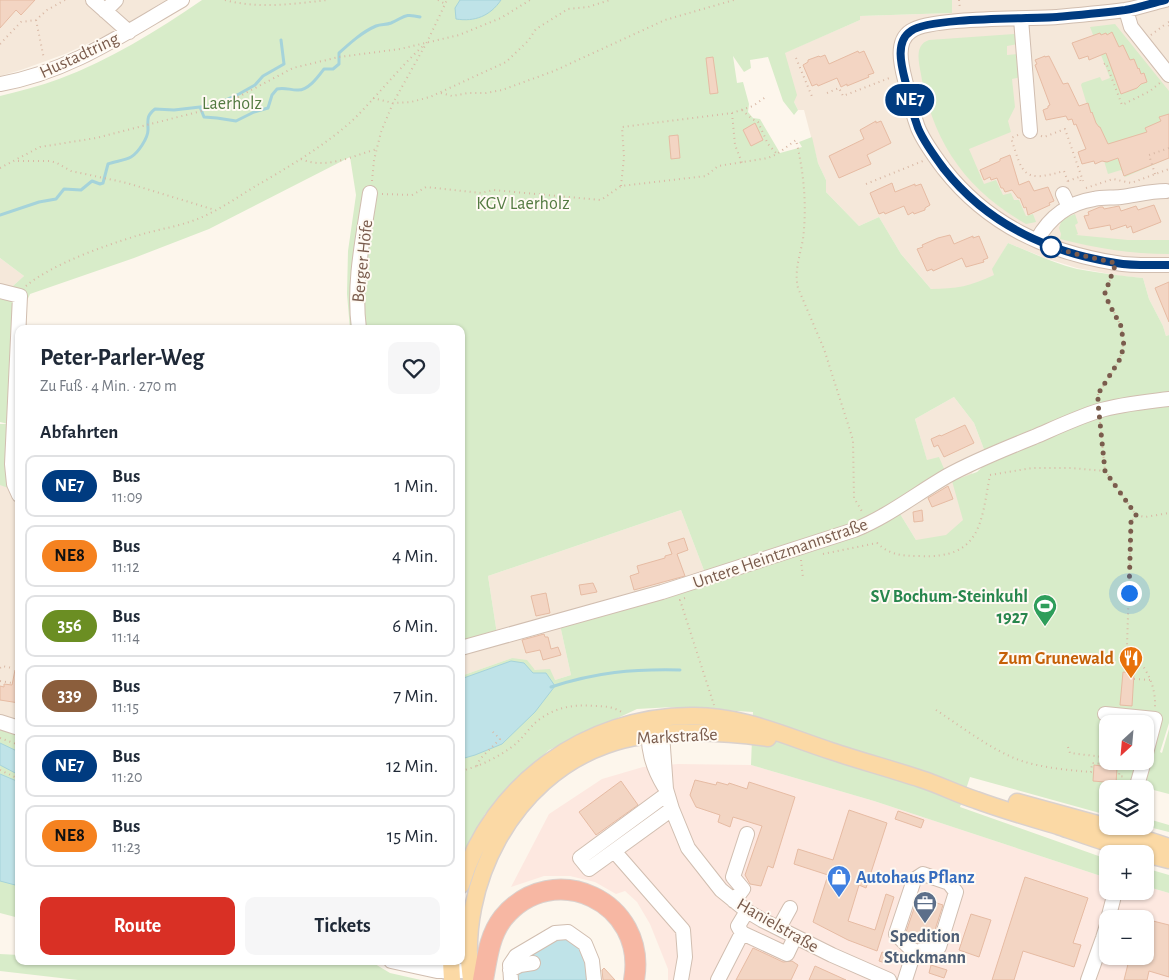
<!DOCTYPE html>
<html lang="de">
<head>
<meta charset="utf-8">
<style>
  body { margin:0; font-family:"Alegreya Sans",sans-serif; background:#f6f6f7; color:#1f2937; height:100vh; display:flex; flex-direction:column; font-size:19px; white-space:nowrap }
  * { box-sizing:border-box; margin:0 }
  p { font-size:16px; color:#747a83 }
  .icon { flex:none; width:28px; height:28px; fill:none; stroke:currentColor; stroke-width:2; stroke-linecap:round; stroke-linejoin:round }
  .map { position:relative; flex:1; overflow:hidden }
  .sheet { position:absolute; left:15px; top:325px; width:450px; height:640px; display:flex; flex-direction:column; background:#fff; border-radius:10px; box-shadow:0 1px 4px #0004 }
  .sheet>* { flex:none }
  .badge { padding:0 10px; border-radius:16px; font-size:18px; line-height:32px }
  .needle { width:32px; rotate:206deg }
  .buttons { position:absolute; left:1099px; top:715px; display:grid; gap:10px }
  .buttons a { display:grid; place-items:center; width:55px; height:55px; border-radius:10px; background:#fff; box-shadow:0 1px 4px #0004; font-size:25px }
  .you { position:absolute; width:25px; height:25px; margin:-12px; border:4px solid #fff; border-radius:50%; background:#1a73e8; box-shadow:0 0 0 8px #1a73e833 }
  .map>.badge { position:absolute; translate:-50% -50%; box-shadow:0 0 0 2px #fff }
  h2 { padding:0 25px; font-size:19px; line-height:45px }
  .round { display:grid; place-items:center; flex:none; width:52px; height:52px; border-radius:10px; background:#f6f6f7 }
  .head { display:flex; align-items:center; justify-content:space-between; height:85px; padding:0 25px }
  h1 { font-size:24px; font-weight:600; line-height:38px }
  .button { display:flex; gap:10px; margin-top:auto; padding:10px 25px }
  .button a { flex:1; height:58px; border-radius:10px; background:#d93025; color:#fff; font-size:20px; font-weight:600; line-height:58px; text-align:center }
  .button a+a { background:#f6f6f7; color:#1f2937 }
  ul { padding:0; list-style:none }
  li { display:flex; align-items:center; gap:15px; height:62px; margin:0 10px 8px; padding:0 15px; border:2px solid #e0e1e3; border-radius:10px }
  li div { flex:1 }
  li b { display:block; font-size:19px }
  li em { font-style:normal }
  li .badge { min-width:55px; font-weight:700; text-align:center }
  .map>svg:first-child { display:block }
</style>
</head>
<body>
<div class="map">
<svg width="1169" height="980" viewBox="0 0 1169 980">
  <rect width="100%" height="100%" fill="#fdf6ec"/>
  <path fill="#f5e8da" d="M0 0H166L111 33 65 54 21 70 0 76Z
    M952 0H1169V335L1166 336 1163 326 1149 299 1143 278 1121 276 1077 268 1045 258 1008 243 993 269 995 275 974 285 952 289H931L901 254 879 217 859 226 826 192V180L818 163 804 110H798L794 102 784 53 860 20V16L952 13Z
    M0 258 24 276 4 294H0Z
    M954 397 974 423 985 452 992 458 972 473 978 497 955 541 916 540 894 504 927 461 915 419Z
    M0 424 14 490 19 495V734L0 728Z
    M681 510 705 573 560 625 571 675 555 680 512 658 461 676V654L497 634 488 576Z"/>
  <path fill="#fde8e0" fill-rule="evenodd" d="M678 764 751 765 874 801 1107 878 1108 891H1145V886L1169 893V980H668V969L650 924 637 902 625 891 616 894 595 882 570 876H544L511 887 549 814 602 779 643 767ZM1108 919H1145V956H1108Z"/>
  <path fill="#d8ecc9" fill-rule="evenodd" d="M202 0H952V13L860 16V20L785 53 797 95 794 102 798 110 794 115 783 101 768 57 750 60 751 68 744 72 733 56 737 83 743 82 749 104 748 112 753 118 760 119 780 153 802 147 799 142 812 137 818 163 826 180V192L859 226 879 217 901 254 931 289C956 289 971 286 994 275L992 269 1008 243C1030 252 1053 263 1077 269 1099 273 1121 276 1143 278L1149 299 1163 326 1166 336 1169 335V723L1160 752 1162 753 1169 729V794L1146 788 1108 789 1107 815 970 777 960 807 1107 859V878L874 801 751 765 753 712 673 707 637 709 549 750 504 791 485 814 461 858V676L512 658 527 660 535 670 550 669 555 680 571 675 560 625 705 573 681 510 488 576 497 634 466 643 461 626V329H350L347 294 348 251 356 195 350 157 209 229 134 258 30 294 26 303 14 490 0 485V424H8L0 422V294H4L24 276 0 258V96C20 91 40 86 59 79 110 60 157 31 202 0ZM954 397 974 423 985 452 992 458 977 472 952 481 963 520 946 535 916 540 894 504 945 471 939 457 927 460 915 419ZM1108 724H1145V761H1108Z
    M1115 24 1169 91V158L1125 177 1121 170 1108 174 1081 85 1082 83 1100 77 1102 81 1110 78 1090 27Z
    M1014 34 1016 35 1018 44 1007 46V55L1019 54 1021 77 1012 79 1015 107 1008 121 1011 132 969 149 984 184 996 180 1003 195 1011 193 1014 200H1019L1026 216 1033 214 1036 222 1026 224C964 189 931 139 920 69 918 58 916 44 929 40Z
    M1075 214 1078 223 1075 225 1078 234 1076 235 1128 240H1169V254C1131 254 1096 248 1060 239L1061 234 1059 228 1062 219Z
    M0 728 19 734V918L0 913Z
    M1145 818 1169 825V832L1145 826Z
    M1145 868 1169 875V893L1145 886Z
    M0 954 19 955V961H370L390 973 421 980H78L0 971Z"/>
  <path fill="#bfe3e8" stroke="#a5d3da" d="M460 0H501C490 16 475 22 456 19L455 8Z
    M511 661 524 663 533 673H546L555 686 535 712 502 744 475 755 461 759V679Z
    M0 743 19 752V775L0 765Z
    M0 774 19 782V886L0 881Z
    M561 936 577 941 585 959 589 980H514L516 961Z"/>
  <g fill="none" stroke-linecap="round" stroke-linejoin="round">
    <path stroke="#a5d3da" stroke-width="3" d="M200 107 212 106 239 94 255 85 263 76 284 64 281 40
      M0 215 39 202 56 199 64 189 81 190 92 181 100 184 103 183 108 164C115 161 124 161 131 157 138 153 148 138 148 130 148 120 146 116 155 109L174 110 200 107 204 117 217 118 236 121 254 112 268 108 272 95 277 89C284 87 290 90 297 90 308 91 318 77 324 69H333L339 64V53C350 43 362 32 376 26 381 24 386 25 391 23 405 17 404 13 420 17
      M551 687C597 672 632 669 680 670"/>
  </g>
  <path fill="#f3d5c3" stroke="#e6bba3" d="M0 0H35L21 15 16 10 0 28Z
    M1112 32 1119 47 1123 45 1130 60 1134 59 1138 69 1139 68 1141 74 1144 73 1147 82 1141 84 1137 88 1121 94 1106 53 1089 60 1088 56 1079 59 1072 43 1100 33 1101 35 1106 33 1107 35Z
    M858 51 859 53 864 51 874 73 868 75 869 77 847 86V84L841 87 837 78 818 86 817 84 812 86 803 65 808 62V60L819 56 820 57 825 55 829 64Z
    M1045 56V57L1049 56 1063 84 1068 83 1079 106 1088 103 1091 113 1092 112 1096 123 1099 127H1100L1108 144 1147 132 1145 128 1161 121 1159 117 1169 114V158L1124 176 1118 158 1107 162 1102 161 1095 164 1094 161 1082 164 1078 152 1086 149 1076 124 1074 125 1072 119 1068 120 1066 116 1046 120 1043 110 1048 108V106L1050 105 1035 65 1037 64 1035 60Z
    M713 57 718 93 710 94 706 58Z
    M876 121V123L881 121 891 143 867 155 871 164 839 178 829 156 864 139 860 130Z
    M755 123 763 140 751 146 743 130Z
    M678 135 680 158 671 159 669 136Z
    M1010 155 1019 185 1029 181 1034 191 1048 187 1054 201 1049 203 1050 205 1028 215 1026 207 1024 208 1020 198H1018L1012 190 1005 192 1003 188H1001L997 178 991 180 990 177 984 180 980 170 1000 161V159Z
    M892 183 895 192 915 184V186L921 184 930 205 925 208V210L914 214 913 212 908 215 904 206 885 214 884 212 879 214 870 193Z
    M1154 205 1161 222 1133 233 1131 226 1127 228 1126 225 1111 230 1110 225 1089 229 1084 216 1089 215 1088 212 1100 207H1103L1104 209 1119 206 1121 211 1136 206 1138 210Z
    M950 235 954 244 973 236V238L979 236 988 258 983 260 984 262 966 267 962 258 933 271 932 269 927 271 917 249 923 247 922 245 938 238Z
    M1169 282V322L1155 288Z
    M965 425 974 443 944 457 938 445 934 447 931 439 940 435 941 436Z
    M948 486 953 499 932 507 928 498Z
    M922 510 923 521 914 522 913 512Z
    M684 538 688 550 677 554 685 576 634 590 630 576 639 573 637 566 665 558V556L672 554 668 543Z
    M593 583 597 592 581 595 579 585Z
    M546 593 550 613 536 616 531 596Z
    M544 634 545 637H548L551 649 558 647 561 655 543 660 540 650 526 653 522 640Z
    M15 670H19V703L0 700V686L4 687V684L12 685Z
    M1123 672 1134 673 1132 706 1120 705Z
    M1094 765 1117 768 1116 783 1093 781Z
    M695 780 716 785 717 782 728 785 729 783 747 789 749 782 795 797 773 868 768 866 761 886 750 884 745 875 762 826 733 817 730 827 718 822 720 815 696 807 690 795Z
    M621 781 638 805 596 835 579 812Z
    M849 810 887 823 866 888 859 885 848 921 875 930 886 894 894 897 877 951 848 940 813 922 828 875 794 864 798 849 833 860Z
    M898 811 924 820 921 828 895 819Z
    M1025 877 1088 898 1073 943 1081 945 1074 967 1023 951 1014 980H992Z
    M918 897 943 905 932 939 928 940 909 934 906 932Z
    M971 914 991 920 979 957 959 950Z
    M1145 919 1169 925V977L1149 971 1147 980H1124L1130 956H1145Z
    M753 948 783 962 792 961 798 965 791 980H736Z
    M882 952 891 955 888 964 879 961Z
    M931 965 947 970 944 978 929 973Z
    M815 966 846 980H809Z
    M604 968 615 980H603L602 970Z"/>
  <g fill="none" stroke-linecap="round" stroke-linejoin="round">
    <g stroke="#d1beb0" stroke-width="16">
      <path id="minor" d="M93 0 129 32
        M1165 0C1152 3 1138 8 1125 10 1102 13 1079 15 1057 17 1028 19 930 17 911 31 894 42 902 68 906 84 909 98 913 114 918 128 924 142 935 157 944 169 988 225 1047 252 1116 263 1133 266 1151 265 1169 265
        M1126 10 1131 27 1169 75
        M105 11 116 0
        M1021 19 1030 131
        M0 84C69 72 123 34 182 0
        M1063 194 1069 207
        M1037 240C1049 218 1068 203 1094 199 1102 197 1112 198 1121 197 1136 195 1150 191 1166 191
        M0 291 20 296 12 464 14 484 19 495
        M359 329C353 283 363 239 370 193
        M461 648 662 592 854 530C887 517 916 494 947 476 974 461 1004 449 1034 437 1055 428 1076 418 1098 411 1121 404 1145 402 1169 399
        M1105 714 1155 719 1145 757
        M0 722 19 728
        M656 725 662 734 666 789 672 809 688 848 721 890 747 911 762 920 832 955 889 980
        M650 726C646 746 653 768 664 786
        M1136 789 1144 761
        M672 809 614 851 683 930 685 957 681 980
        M614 851 589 869 580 858 667 794
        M923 874 949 883 956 892 939 947 914 952 896 934 914 880Z
        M734 901 743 889 733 877 747 834
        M1108 919 1114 896 1118 891
        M779 928 790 908
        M742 933 787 954 795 937
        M391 961 437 971H470
        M510 970 520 965 533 963
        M511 980 510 965 516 956 555 933 568 932 585 944 592 961 594 980
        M718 980 742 933 738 926 747 911
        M905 980 914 952
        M1088 980 1103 938 1108 922"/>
    </g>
    <g stroke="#dad1cd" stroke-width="19">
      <path id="major" d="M1017 802 1108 827 1169 847
        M1145 854 1169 860
        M461 885C491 784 587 716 691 716 741 715 785 736 831 751 861 761 891 769 921 779 940 785 957 794 976 800 1003 810 1031 818 1058 826 1087 836 1115 846 1144 854
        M451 961 452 980
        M471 980C457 884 513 778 606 745 652 728 720 731 768 738"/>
    </g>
    <g stroke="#dad1cd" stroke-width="22">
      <path id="highway" d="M483 980C487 959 489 936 503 918 553 857 648 902 634 980"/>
    </g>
    <path stroke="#d9b8a5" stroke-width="2" stroke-dasharray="1 4" stroke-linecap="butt" d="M225 0C258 9 294 4 327 0
      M438 0 445 4
      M959 0 960 9
      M36 20 44 59
      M1169 22 1167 23 1169 26
      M1151 35 1167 23
      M0 44 21 22 36 20 47 10 65 0
      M796 58 813 99
      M1104 64 1106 63 1122 105 1150 91 1161 82
      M441 93 452 96 468 93H486L502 90 554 71 665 20 734 0
      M827 93 839 88 843 96 892 77
      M373 98 393 103 411 102 430 97 506 62 528 41 536 29 568 9 588 7 610 0
      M742 110 752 119 758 122 768 144 777 154
      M732 113 735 145 742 163
      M1018 135 1011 138C1023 175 1023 183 1064 171L1068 182
      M1041 136 1044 137 1065 129 1083 181
      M301 159C326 170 352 156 377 149
      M18 161H50L57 163 71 171 127 183 215 210
      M0 168 40 147 96 138 221 106 293 68 339 57 400 49 459 35 501 18 530 0
      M1155 174 1149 155 1169 148
      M372 181 374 160 381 132 393 103 427 42 447 0
      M1068 181 1079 177 1081 182 1083 181
      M866 184 923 161
      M621 186 624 157 622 127 732 113 753 106 767 96
      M1086 188 1113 179 1131 183 1169 169
      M382 194 412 195 426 187 481 193 493 190 601 200 621 186 706 176 718 166 768 158 777 154 796 140C804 173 807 206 803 239 800 256 794 271 798 288L824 349 853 440 854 498 863 513
      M26 286C52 264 104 246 136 236 155 230 176 227 195 220 216 212 235 199 254 187 287 168 326 145 354 119 378 95 399 68 424 45
      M1098 400V394C1112 371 1132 352 1119 322 1116 314 1110 307 1106 298L1105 293 1112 275
      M1100 422 1105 471
      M1136 515 1131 522 1127 646C1144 665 1156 682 1155 707
      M823 554 877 543C890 555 902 556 920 556 981 559 981 523 990 475L1032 468H1071L1105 471 1136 515 1145 517 1169 513
      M801 560 803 578
      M685 598 680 600 714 705
      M0 668 2 666 12 668
      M1134 679 1151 680
      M0 681 12 683
      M936 710C962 727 990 749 1019 760 1042 768 1068 770 1091 772L1092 763 1120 766 1119 776 1126 777
      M0 738 19 745
      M1068 747 1070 753 1103 757 1102 763
      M477 766 480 759 500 739 490 729
      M0 770 19 779
      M461 771C480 766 497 758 513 746 521 740 527 731 534 724 551 708 572 704 594 706 605 706 615 707 623 713"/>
    <use href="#minor" stroke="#fff" stroke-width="14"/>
    <use href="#major" stroke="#fbd9a5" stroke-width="16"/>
    <use href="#highway" stroke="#f7b7a3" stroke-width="20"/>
  </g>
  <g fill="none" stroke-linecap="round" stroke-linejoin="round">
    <g stroke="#fff" stroke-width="11">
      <path id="line" d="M1165 0C1152 3 1138 8 1125 10 1102 13 1079 15 1057 17 1028 19 930 17 911 31 894 42 902 68 906 84 909 98 913 114 918 128 924 142 935 157 944 169 988 225 1048 252 1116 263 1133 266 1151 265 1169 265"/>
    </g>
    <use href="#line" stroke="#003b80" stroke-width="8"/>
    <path stroke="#7a5c4d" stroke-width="5" stroke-dasharray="0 9" d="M1051 247 1076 254 1116 263 1105 293 1109 304 1121 326 1124 346 1120 359 1098 394V403L1105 471 1136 515 1131 522 1129 593"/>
  </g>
  <defs>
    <g id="stadium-pin" transform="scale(1.25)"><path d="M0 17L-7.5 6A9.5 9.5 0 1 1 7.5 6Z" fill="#2e9e5b" stroke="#fffaf3"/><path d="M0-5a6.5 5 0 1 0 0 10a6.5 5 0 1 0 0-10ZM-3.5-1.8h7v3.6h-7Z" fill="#fff"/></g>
    <g id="restaurant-pin" transform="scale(1.25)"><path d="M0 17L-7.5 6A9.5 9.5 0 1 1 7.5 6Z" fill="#e8710a" stroke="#fffaf3"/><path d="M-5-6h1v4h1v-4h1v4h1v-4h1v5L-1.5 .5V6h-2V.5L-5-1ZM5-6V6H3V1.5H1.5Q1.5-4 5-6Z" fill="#fff"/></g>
    <g id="shop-pin" transform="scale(1.25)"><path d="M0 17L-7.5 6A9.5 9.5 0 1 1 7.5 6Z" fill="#3f7fe0" stroke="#fffaf3"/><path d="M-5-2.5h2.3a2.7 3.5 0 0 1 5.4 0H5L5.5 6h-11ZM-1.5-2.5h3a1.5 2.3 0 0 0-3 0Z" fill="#fff"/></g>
    <g id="office-pin" transform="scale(1.25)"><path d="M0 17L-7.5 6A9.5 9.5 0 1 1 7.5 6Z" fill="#5c6f8a" stroke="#fffaf3"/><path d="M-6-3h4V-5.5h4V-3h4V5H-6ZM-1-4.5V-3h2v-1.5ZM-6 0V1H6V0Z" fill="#fff"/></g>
  </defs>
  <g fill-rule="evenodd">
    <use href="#stadium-pin" x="1045" y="606"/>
    <use href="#restaurant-pin" x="1131" y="658"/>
    <use href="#shop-pin" x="839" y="877"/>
    <use href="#office-pin" x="925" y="903"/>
  </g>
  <circle fill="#fff" stroke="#003b80" stroke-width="2.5" cx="1051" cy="247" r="10"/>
  <g text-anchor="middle" stroke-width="4" stroke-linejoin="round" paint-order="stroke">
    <g font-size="18" fill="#7a5c4d" stroke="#fffaf3">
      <text transform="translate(79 55) rotate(-25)" y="6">Hustadtring</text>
      <text transform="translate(362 261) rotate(-84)" y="6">Berger Höfe</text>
      <text transform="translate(780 553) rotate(-19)" y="6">Untere Heintzmannstraße</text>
      <text transform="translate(677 736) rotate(-3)" y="6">Markstraße</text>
      <text transform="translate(778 925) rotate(30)" y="6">Hanielstraße</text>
    </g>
    <g font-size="18" fill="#537a41" stroke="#fffaf3">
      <text x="232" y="109">Laerholz</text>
      <text x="523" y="209">KGV Laerholz</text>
    </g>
    <g font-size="18" font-weight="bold" fill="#27864d" stroke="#fffaf3" text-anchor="end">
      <text x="1028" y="602">SV Bochum-Steinkuhl<tspan x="1028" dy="21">1927</tspan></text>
    </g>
    <g font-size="18" font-weight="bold" fill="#c56008" stroke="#fffaf3" text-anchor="end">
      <text x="1114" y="664">Zum Grunewald</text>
    </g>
    <g font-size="18" font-weight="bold" fill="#366cbe" stroke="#fffaf3" text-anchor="start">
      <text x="856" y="883">Autohaus Pflanz</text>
    </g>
    <g font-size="18" font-weight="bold" fill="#4e5e75" stroke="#fffaf3">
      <text x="925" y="942">Spedition<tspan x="925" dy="21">Stuckmann</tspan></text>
    </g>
  </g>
</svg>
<div class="buttons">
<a><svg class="needle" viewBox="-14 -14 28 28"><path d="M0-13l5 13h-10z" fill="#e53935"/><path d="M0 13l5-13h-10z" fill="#747a83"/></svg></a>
<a><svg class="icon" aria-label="layers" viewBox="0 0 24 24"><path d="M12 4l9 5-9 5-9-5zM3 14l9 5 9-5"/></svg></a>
<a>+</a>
<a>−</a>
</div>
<div class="you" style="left:1129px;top:593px"></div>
<b class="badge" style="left:910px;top:100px;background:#003b80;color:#fff">NE7</b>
<section class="sheet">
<div class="head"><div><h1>Peter-Parler-Weg</h1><p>Zu Fuß · 4 Min. · 270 m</p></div><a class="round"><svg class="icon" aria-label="heart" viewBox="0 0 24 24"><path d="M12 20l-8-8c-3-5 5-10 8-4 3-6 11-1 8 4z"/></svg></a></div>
<h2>Abfahrten</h2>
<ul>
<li><span class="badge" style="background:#003b80;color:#fff">NE7</span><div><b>Bus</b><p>11:09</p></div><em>1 Min.</em></li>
<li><span class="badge" style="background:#f58220;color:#111">NE8</span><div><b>Bus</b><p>11:12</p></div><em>4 Min.</em></li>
<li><span class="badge" style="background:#6b8e23;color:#fff">356</span><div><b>Bus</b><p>11:14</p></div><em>6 Min.</em></li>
<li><span class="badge" style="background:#8b5e3c;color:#fff">339</span><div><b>Bus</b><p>11:15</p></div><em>7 Min.</em></li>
<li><span class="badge" style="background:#003b80;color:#fff">NE7</span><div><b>Bus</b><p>11:20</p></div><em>12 Min.</em></li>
<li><span class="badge" style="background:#f58220;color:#111">NE8</span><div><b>Bus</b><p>11:23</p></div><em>15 Min.</em></li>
</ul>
<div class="button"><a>Route</a><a>Tickets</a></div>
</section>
</div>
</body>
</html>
